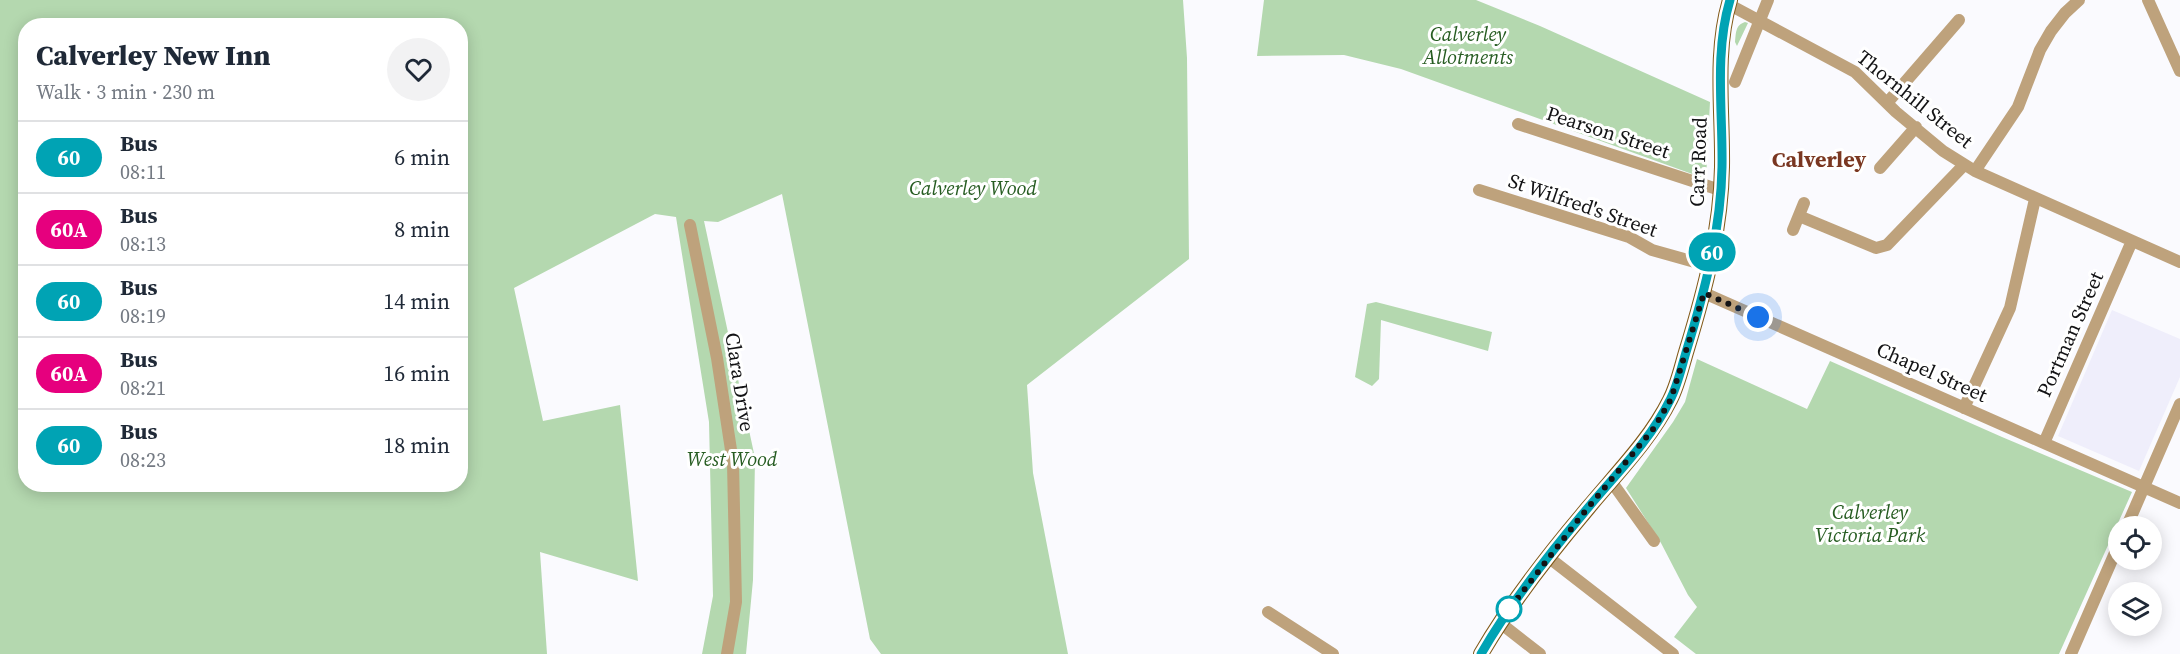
<!DOCTYPE html>
<html lang="en">
<head>
<meta charset="utf-8">
<style>
  body { margin:0; font-family:"Source Serif 4",serif; background:#f2f2f3; color:#1f2937; height:100vh; display:flex; flex-direction:column; font-size:22px; white-space:nowrap }
  * { box-sizing:border-box; margin:0 }
  p { font-size:20px; color:#747a83 }
  .icon { flex:none; width:33px; height:33px; fill:none; stroke:currentColor; stroke-width:2; stroke-linecap:round; stroke-linejoin:round }
  .map { position:relative; flex:1; overflow:hidden }
  .side { position:absolute; left:18px; top:18px; width:450px; height:474px; display:flex; flex-direction:column; background:#fff; border-radius:24px; box-shadow:0 3px 15px #0003 }
  .side>* { flex:none }
  .badge { padding:0 12px; border-radius:20px; font-size:21px; line-height:39px }
  .controls { position:absolute; left:2108px; top:516px; display:grid; gap:12px }
  .controls a { display:grid; place-items:center; width:54px; height:54px; border-radius:50%; background:#fff; box-shadow:0 3px 15px #0003; font-size:30px }
  .you { position:absolute; width:30px; height:30px; margin:-15px; border:4px solid #fff; border-radius:50%; background:#1a73e8; box-shadow:0 0 0 9px #1a73e833 }
  .map>.badge { position:absolute; translate:-50% -50%; box-shadow:0 0 0 3px #fff }
  .round { display:grid; place-items:center; flex:none; width:63px; height:63px; border-radius:32px; background:#f2f2f3 }
  .summary { display:flex; align-items:center; justify-content:space-between; height:102px; padding:0 18px }
  h1 { font-size:28px; font-weight:800; line-height:45px }
  ul { padding:0; list-style:none }
  li { display:flex; align-items:center; gap:18px; height:72px; padding:0 18px; border-top:2px solid #e0e1e3 }
  li div { flex:1 }
  li b { display:block; font-size:22px }
  li em { font-style:normal }
  li .badge { min-width:66px; font-weight:700; text-align:center }
  .map>svg:first-child { display:block }
</style>
</head>
<body>
<div class="map">
<svg width="2180" height="654" viewBox="0 0 2180 654">
  <rect width="100%" height="100%" fill="#fafafe"/>
  <path fill="#efeefb" d="M2112 310 2180 339V377L2139 471 2058 436Z"/>
  <path fill="#b4d8af" fill-rule="evenodd" d="M0 0H1183L1187 58 1189 259 1027 385 1033 473 1068 654H881L870 639 782 194 718 222 704 221 755 458 753 580 746 654H702L713 596 709 422 676 217 655 214 514 288 543 421 620 405 638 581 540 552 547 654H0ZM26 26H460V484H26Z
    M1264 0H1476L1540 26 1710 102 1706 179 1401 69 1344 55 1257 56Z
    M1745 22 1748 23 1737 46 1735 42C1736 34 1735 25 1745 22Z
    M1376 302 1492 332 1488 351 1381 320 1379 379 1372 386 1355 377 1367 304Z
    M1697 359 1807 409 1830 361 2002 437 2132 492 2059 654H1696L1674 637 1697 607 1688 595 1661 543 1626 488 1673 422 1685 402Z"/>
  <g fill="none" stroke-linecap="round" stroke-linejoin="round">
    <path stroke="#bea27c" stroke-width="12" d="M2148 0 2180 71
      M1728 4 1855 72 1896 112 1943 151 1975 171 2180 262
      M1735 82 1768 0
      M1887 103 1959 20
      M1518 124 1720 190
      M1880 168 1916 127
      M1975 171 2018 107 2040 50 2051 31 2065 13 2079 0
      M1479 190 1629 237 1652 250 1709 266
      M1799 216 1876 248 1887 245 1964 165
      M690 225 717 358 733 463 736 602 727 654
      M1793 230 1804 203
      M1704 293 2180 503
      M1964 408 2010 308 2035 199
      M2044 443 2132 241
      M1611 481 1654 541
      M2127 526 2180 404
      M1548 557 1673 654
      M1268 612 1333 654
      M1499 622 1540 654
      M2071 654 2118 546"/>
    <path stroke="#815919" stroke-width="16" d="M1481 654C1511 602 1549 554 1588 508 1616 474 1650 440 1670 400 1678 385 1682 365 1687 349 1705 290 1721 229 1722 167 1723 112 1714 53 1730 0"/>
  </g>
  <g fill="none" stroke-linecap="round" stroke-linejoin="round">
    <g stroke="#fff" stroke-width="14">
      <path id="line" d="M1481 654C1510 604 1545 559 1582 515 1612 478 1649 443 1670 400 1678 385 1682 365 1687 349 1705 290 1721 229 1722 167 1723 112 1714 53 1730 0"/>
    </g>
    <use href="#line" stroke="#00a3b4" stroke-width="9"/>
    <path stroke="#131315" stroke-width="6" stroke-dasharray="0 10.8" d="M1509 609 1507 612 1582 515 1654 428 1671 399 1704 293 1758 317"/>
  </g>
  <circle fill="#fff" stroke="#00a3b4" stroke-width="3" cx="1509" cy="609" r="12"/>
  <g text-anchor="middle" stroke-width="6" stroke-linejoin="round" paint-order="stroke">
    <g font-size="20" font-style="italic" fill="#265c21" stroke="#fff">
      <text x="1468" y="41">Calverley<tspan x="1468" dy="23">Allotments</tspan></text>
      <text x="973" y="195">Calverley Wood</text>
      <text x="732" y="466">West Wood</text>
      <text x="1870" y="519">Calverley<tspan x="1870" dy="23">Victoria Park</tspan></text>
    </g>
    <g font-size="20" fill="#131315" stroke="#fff">
      <text transform="translate(1915 99) rotate(39)" y="7">Thornhill Street</text>
      <text transform="translate(1608 132) rotate(18)" y="7">Pearson Street</text>
      <text transform="translate(1698 162) rotate(-88)" y="7">Carr Road</text>
      <text transform="translate(1583 205) rotate(19)" y="7">St Wilfred's Street</text>
      <text transform="translate(2070 334) rotate(-66)" y="7">Portman Street</text>
      <text transform="translate(1932 372) rotate(24)" y="7">Chapel Street</text>
      <text transform="translate(740 382) rotate(81)" y="7">Clara Drive</text>
    </g>
    <g font-size="22" font-weight="bold" fill="#7a3721" stroke="#fff">
      <text x="1819" y="167">Calverley</text>
    </g>
  </g>
</svg>
<div class="controls">
<a><svg class="icon" aria-label="locate" viewBox="0 0 24 24"><circle cx="12" cy="12" r="6"/><path d="M12 2v4M12 18v4M2 12h4M18 12h4"/></svg></a>
<a><svg class="icon" aria-label="layers" viewBox="0 0 24 24"><path d="M12 4l9 5-9 5-9-5zM3 14l9 5 9-5"/></svg></a>
</div>
<div class="you" style="left:1758px;top:317px"></div>
<b class="badge" style="left:1712px;top:252px;background:#00a3b4;color:#fff">60</b>
<section class="side">
<div class="summary"><div><h1>Calverley New Inn</h1><p>Walk · 3 min · 230 m</p></div><a class="round"><svg class="icon" aria-label="heart" viewBox="0 0 24 24"><path d="M12 20l-8-8c-3-5 5-10 8-4 3-6 11-1 8 4z"/></svg></a></div>
<ul>
<li><span class="badge" style="background:#00a3b4;color:#fff">60</span><div><b>Bus</b><p>08:11</p></div><em>6 min</em></li>
<li><span class="badge" style="background:#e6007e;color:#fff">60A</span><div><b>Bus</b><p>08:13</p></div><em>8 min</em></li>
<li><span class="badge" style="background:#00a3b4;color:#fff">60</span><div><b>Bus</b><p>08:19</p></div><em>14 min</em></li>
<li><span class="badge" style="background:#e6007e;color:#fff">60A</span><div><b>Bus</b><p>08:21</p></div><em>16 min</em></li>
<li><span class="badge" style="background:#00a3b4;color:#fff">60</span><div><b>Bus</b><p>08:23</p></div><em>18 min</em></li>
</ul>
</section>
</div>
</body>
</html>
